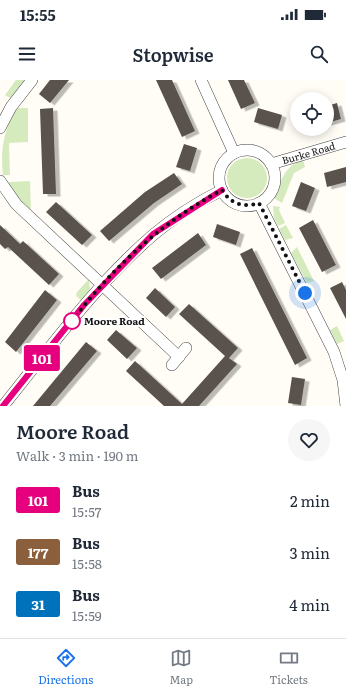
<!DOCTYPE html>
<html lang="en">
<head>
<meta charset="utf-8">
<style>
  body { margin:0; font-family:Literata,serif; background:#f6f6f7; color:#1f2937; height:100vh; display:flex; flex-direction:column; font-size:15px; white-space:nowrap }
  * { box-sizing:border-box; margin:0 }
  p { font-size:13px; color:#747a83 }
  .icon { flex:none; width:22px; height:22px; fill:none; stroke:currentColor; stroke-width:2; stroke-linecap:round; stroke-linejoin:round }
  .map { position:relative; height:326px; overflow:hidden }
  .details { display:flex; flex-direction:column; background:#fff; flex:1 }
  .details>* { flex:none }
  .badge { padding:0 8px; border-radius:3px; font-size:14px; line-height:26px }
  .buttons { position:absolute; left:290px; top:12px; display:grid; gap:8px }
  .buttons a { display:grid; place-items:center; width:44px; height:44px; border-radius:50%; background:#fff; box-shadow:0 2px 10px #0003; font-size:20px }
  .you { position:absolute; width:20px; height:20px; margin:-10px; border:3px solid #fff; border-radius:50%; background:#1a73e8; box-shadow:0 0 0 6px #1a73e833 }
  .map>.badge { position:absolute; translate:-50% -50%; box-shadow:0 0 0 2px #fff }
  .round { display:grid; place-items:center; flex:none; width:42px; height:42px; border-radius:21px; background:#f6f6f7 }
  .summary { display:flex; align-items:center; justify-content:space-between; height:68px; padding:0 16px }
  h1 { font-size:19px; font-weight:600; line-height:30px }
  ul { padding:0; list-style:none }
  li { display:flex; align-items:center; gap:12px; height:52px; padding:0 16px }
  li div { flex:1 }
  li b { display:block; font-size:15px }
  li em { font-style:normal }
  li .badge { min-width:44px; font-weight:700; text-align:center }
  .status { display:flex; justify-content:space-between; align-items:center; height:28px; padding:0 20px; background:#fff; direction:ltr }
  .status svg { height:11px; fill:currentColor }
  header { display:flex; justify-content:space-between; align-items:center; height:52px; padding:0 16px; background:#fff; font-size:18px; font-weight:600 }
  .menu { display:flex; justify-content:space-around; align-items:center; height:56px; border-top:1px solid #e0e1e3; background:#fff; font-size:11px; color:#747a83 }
  .menu a { display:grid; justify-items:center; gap:2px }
  .menu .on { color:#1a73e8 }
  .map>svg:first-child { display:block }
</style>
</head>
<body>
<div class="status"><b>15:55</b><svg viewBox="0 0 49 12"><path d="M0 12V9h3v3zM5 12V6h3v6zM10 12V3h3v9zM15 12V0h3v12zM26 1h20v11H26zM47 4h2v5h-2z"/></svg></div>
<header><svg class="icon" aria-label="menu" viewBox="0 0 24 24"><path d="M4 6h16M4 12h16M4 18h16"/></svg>Stopwise<svg class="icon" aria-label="search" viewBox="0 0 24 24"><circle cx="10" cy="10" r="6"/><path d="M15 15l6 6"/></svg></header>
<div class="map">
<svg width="346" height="326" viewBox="0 0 346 326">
  <defs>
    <filter id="shadow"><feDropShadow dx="4.5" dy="2.5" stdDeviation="0" flood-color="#0004"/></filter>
  </defs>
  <rect width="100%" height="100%" fill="#fffdf5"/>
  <path fill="#d5ebbd" d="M16 0H26L12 19 5 15Z
    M17 28H28V62L9 63 10 95H3C0 71 4 48 17 28Z
    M227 98a20 20 0 1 1 40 0a20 20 0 1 1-40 0Z
    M303 80 305 87 294 93 282 123 274 118C281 101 284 86 303 80Z
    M30 101 31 133 7 105 10 102Z
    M273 126 280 127 279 130 285 143 278 146 274 138Z
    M286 145 293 158 285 160 279 149Z
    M297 167 314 201 307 203 291 173Z
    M89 199 90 209 82 221 76 216 77 212Z
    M337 246 344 261 337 264 330 250Z"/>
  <path fill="#5a524d" filter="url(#shadow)" d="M50 0H69L50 23 39 14Z
    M156 0H172L195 51 182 57Z
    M228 0H244L255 23 241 29Z
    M337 23 341 39 327 43V26Z
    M53 28 56 114H43L40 29Z
    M258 28 282 35 278 49 254 42Z
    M184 64 197 68 190 91 176 87Z
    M346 87V102L327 107 324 93Z
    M174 93 182 104 154 123 109 161 100 151 145 112Z
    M301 102 315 108 306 131 292 126Z
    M56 122 92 155 82 165 46 132Z
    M313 140 336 185 322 192 299 148Z
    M217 144 240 152 236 165 213 157Z
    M0 145 20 164 23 161 59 194 49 205 8 167 5 169 0 164Z
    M198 153 206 165 161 199 152 188Z
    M252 168 307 278 295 285 240 174Z
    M342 202 346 210V239L330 208Z
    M155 208 175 227 166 237 146 218Z
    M45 210 57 220 16 272 5 262Z
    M189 224 238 268 229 278 237 284 199 326H164L126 291 135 281 182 324 225 276 179 234Z
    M116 250 137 268 127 279 107 260Z
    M86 262 97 271 50 326H33Z
    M292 297 305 299 301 325 288 323Z"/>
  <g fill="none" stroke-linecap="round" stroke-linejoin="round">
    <g stroke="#444" stroke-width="12">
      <g id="street">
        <path d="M201 0 234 73"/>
        <path d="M0 48 11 27 32 0"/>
        <circle cx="247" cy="98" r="28"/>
        <path id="s1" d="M271 84 346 62"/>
        <path d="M0 101 16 124 179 277"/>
        <path d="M259 123 334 272 343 300 346 326"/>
        <path d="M172 285 186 268"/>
        <path d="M3 326C50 268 96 204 153 155 173 138 198 122 222 110"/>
      </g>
    </g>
    <use href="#street" stroke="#fff" stroke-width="11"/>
  </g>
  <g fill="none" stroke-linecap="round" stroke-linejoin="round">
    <g stroke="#fff" stroke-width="9">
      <path id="line" d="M3 326 84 225 153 154 222 110"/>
    </g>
    <use href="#line" stroke="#e6007e" stroke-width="6"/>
    <path stroke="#111" stroke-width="4" stroke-dasharray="0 7.2" d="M72 241C112 188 163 141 222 110 231 124 243 128 259 123L305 213"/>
  </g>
  <circle fill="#fff" stroke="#e6007e" stroke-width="2" cx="72" cy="241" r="8"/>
  <g text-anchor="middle" stroke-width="4" stroke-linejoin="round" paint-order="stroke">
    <g font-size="10" fill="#111" stroke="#fff">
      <text dy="4" stroke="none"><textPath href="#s1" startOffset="39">Burke Road</textPath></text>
    </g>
    <g font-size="10" font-weight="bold" fill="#111" stroke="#fff" text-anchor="start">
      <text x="84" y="245">Moore Road</text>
    </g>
  </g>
</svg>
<div class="buttons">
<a><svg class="icon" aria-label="locate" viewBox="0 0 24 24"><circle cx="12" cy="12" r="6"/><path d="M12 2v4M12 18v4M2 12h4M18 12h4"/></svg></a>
</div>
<div class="you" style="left:305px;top:213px"></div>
<b class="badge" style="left:42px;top:278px;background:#e6007e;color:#fff">101</b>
</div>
<section class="details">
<div class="summary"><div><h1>Moore Road</h1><p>Walk · 3 min · 190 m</p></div><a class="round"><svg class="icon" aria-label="heart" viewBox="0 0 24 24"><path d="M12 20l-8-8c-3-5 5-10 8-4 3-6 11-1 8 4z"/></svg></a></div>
<ul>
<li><span class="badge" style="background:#e6007e;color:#fff">101</span><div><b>Bus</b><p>15:57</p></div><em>2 min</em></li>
<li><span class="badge" style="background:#8b5e3c;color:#fff">177</span><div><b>Bus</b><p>15:58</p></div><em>3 min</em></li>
<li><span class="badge" style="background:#0072bc;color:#fff">31</span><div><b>Bus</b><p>15:59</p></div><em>4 min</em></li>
</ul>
</section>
<nav class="menu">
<a class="on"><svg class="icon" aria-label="directions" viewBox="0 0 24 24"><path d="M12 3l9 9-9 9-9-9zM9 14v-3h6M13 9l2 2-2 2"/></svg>Directions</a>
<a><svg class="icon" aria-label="map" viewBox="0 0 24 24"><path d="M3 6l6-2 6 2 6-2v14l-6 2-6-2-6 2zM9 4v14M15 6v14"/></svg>Map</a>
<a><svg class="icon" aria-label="tickets" viewBox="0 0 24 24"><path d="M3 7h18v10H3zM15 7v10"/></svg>Tickets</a>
</nav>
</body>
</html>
